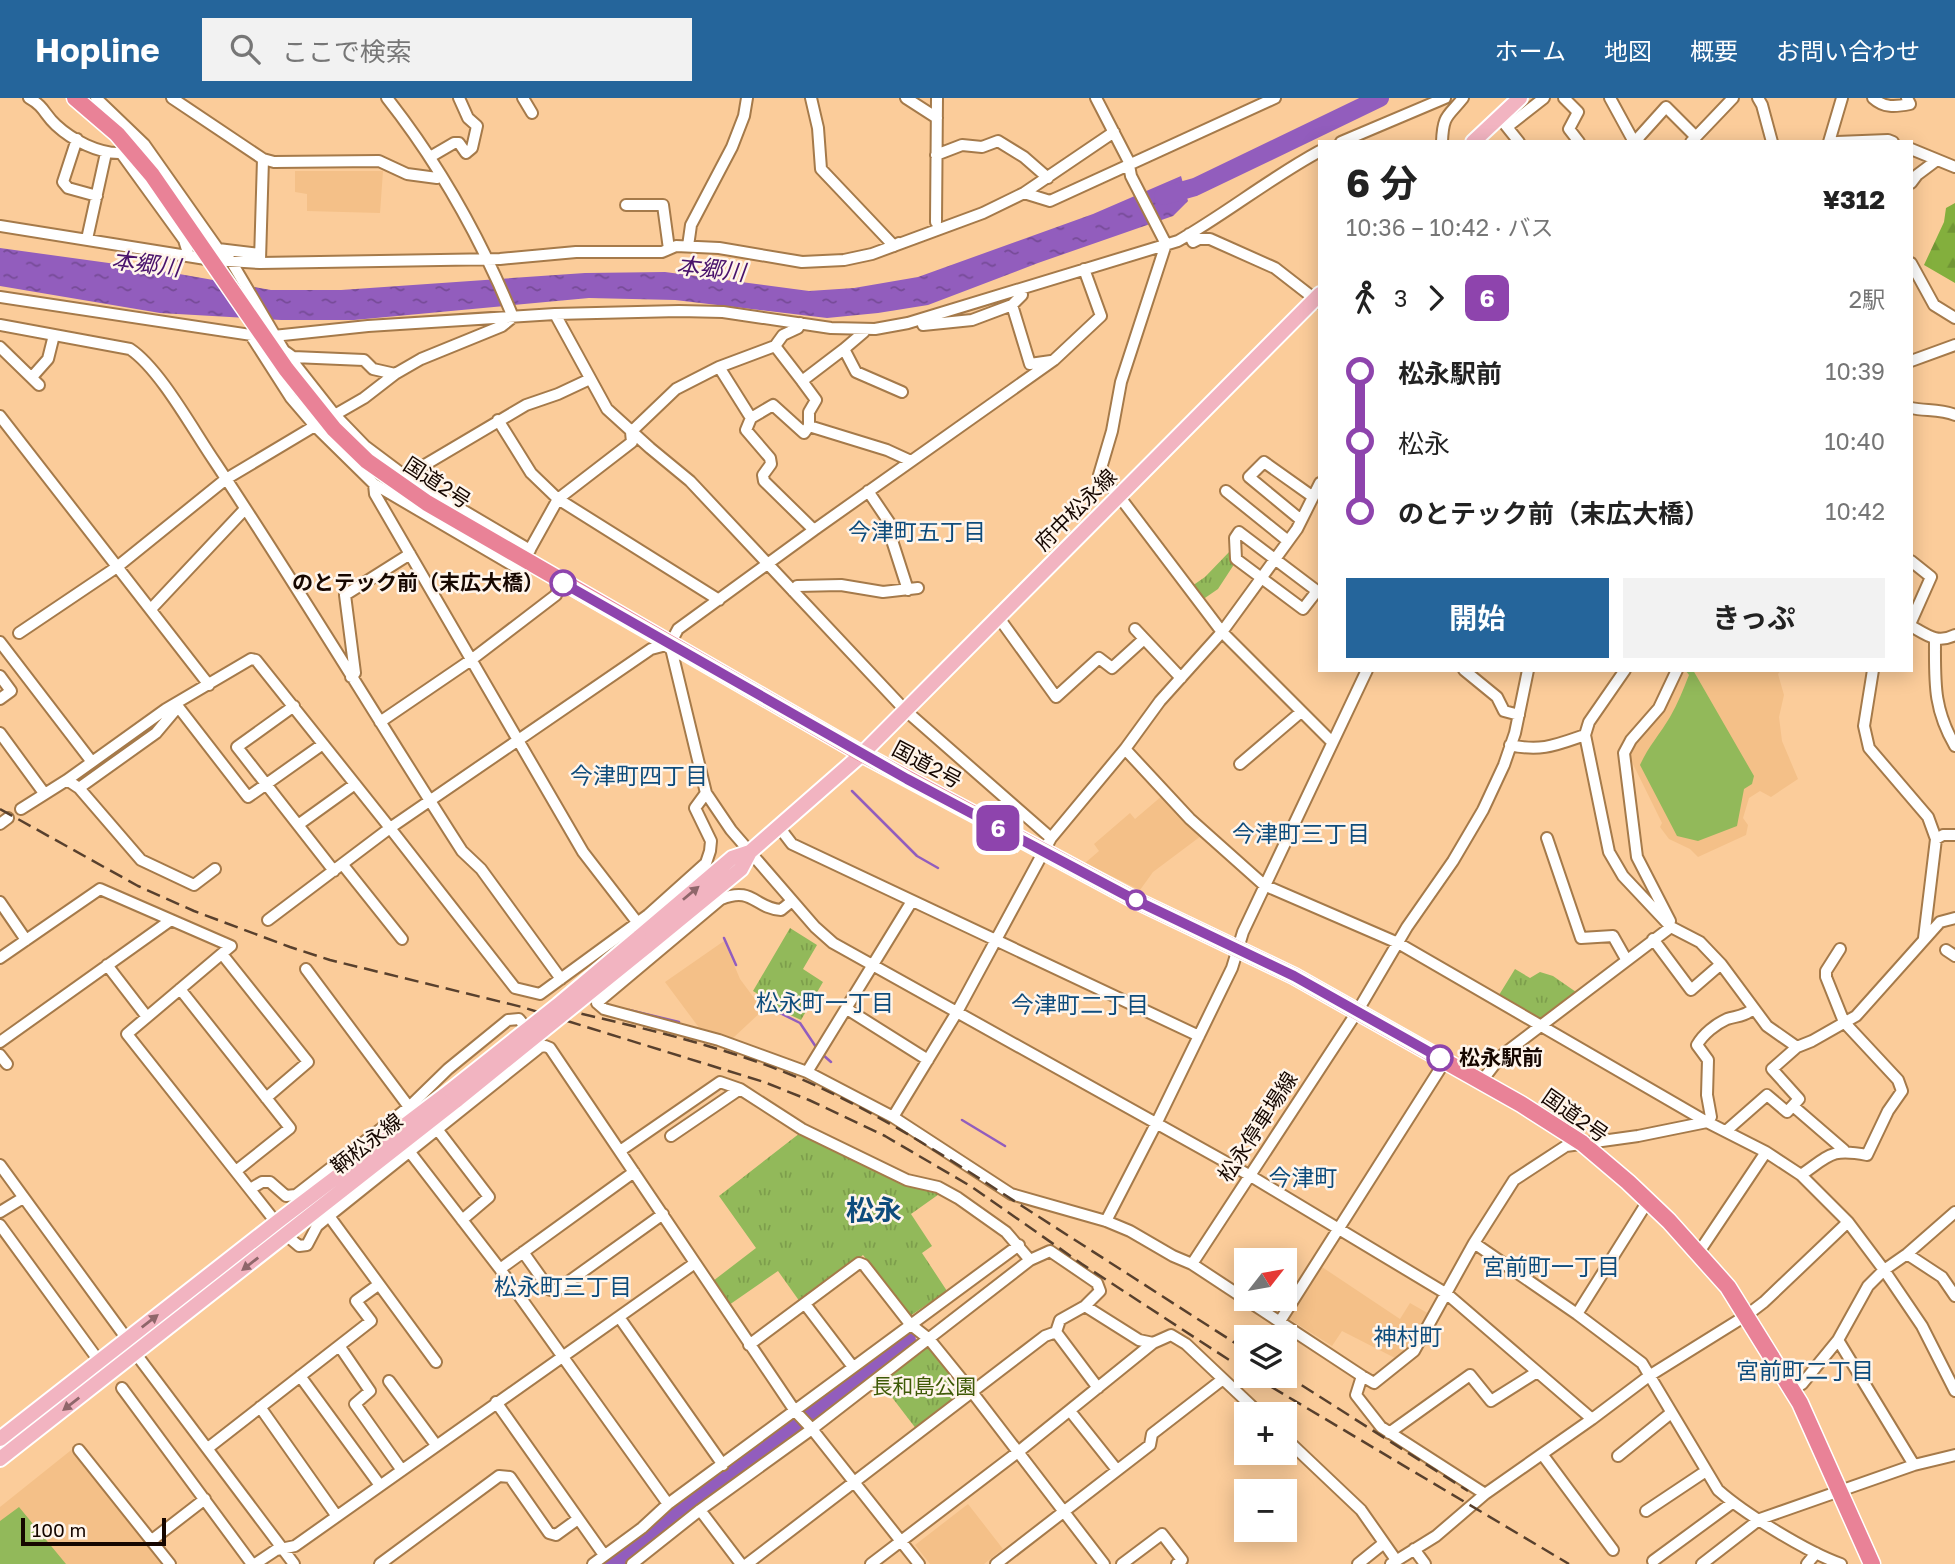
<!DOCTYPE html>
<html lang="ja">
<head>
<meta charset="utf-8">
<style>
  body { margin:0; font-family:"Golos Text","Noto Sans JP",sans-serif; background:#f2f2f2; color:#222; height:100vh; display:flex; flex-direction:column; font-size:26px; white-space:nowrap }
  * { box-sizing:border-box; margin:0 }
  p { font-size:23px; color:#767676 }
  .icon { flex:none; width:38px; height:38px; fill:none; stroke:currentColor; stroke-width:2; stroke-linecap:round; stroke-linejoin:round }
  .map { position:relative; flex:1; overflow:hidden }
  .sheet { position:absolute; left:1318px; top:42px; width:595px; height:532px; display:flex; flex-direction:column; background:#fff; border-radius:0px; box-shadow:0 4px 18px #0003 }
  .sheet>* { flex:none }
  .badge { padding:0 14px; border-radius:10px; font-size:24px; line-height:46px }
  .needle { width:46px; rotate:59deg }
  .controls { position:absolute; left:1234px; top:1150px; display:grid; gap:14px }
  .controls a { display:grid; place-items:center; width:63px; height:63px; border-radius:0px; background:#fff; box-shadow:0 4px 18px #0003; font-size:35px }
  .scale { position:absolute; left:21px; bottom:18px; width:145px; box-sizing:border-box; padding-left:7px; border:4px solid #160700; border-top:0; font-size:19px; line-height:24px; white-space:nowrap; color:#160700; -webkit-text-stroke:5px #fff5eb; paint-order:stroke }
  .map>.badge { position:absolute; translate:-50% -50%; box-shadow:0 0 0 4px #fff }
  .legs { display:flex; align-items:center; gap:10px; height:77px; padding:0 28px; font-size:23px }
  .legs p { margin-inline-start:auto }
  .overview { display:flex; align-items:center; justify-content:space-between; height:119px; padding:0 28px }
  h1 { font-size:38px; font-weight:700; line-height:52px }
  .action { display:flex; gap:14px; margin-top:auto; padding:14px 28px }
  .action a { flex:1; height:80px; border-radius:0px; background:#25659b; color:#fff; font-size:28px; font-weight:700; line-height:80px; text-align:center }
  .action a+a { background:#f2f2f2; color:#222 }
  ul { padding:0 28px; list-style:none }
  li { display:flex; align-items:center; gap:24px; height:70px; font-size:26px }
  li i { display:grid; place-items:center; width:10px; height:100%; margin:0 9px; background:currentColor }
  li i::after { content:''; width:18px; height:18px; margin:-9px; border:5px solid; border-radius:50%; background:#fff }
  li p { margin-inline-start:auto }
  li:first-child i { background:linear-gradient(#0000 50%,currentColor 0) }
  li:last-child i { background:linear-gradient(currentColor 50%,#0000 0) }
  header { display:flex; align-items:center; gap:42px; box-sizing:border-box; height:98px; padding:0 35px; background:#25659b; color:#fff }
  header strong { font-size:33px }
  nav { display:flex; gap:38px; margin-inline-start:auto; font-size:24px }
  .search { width:490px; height:63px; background:#f2f2f2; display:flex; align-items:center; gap:18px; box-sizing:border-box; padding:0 24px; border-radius:0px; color:#767676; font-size:26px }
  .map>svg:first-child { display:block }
</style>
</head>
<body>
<header>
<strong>Hopline</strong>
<div class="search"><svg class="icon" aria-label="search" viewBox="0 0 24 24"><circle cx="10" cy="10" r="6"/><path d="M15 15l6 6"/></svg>ここで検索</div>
<nav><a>ホーム</a><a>地図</a><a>概要</a><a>お問い合わせ</a></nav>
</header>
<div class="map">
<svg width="1955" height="1466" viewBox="0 0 1955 1466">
  <defs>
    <pattern id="grass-tufts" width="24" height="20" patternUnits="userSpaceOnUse" patternTransform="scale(1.75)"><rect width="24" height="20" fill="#92b95a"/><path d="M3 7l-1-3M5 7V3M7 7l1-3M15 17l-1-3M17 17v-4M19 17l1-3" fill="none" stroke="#7d9e4c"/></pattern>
    <pattern id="forest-firs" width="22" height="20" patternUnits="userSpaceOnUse" patternTransform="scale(1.75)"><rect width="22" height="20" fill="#83af3d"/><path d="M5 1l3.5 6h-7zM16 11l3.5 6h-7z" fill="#709534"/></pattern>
    <pattern id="water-ripples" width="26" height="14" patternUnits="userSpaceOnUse" patternTransform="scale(1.75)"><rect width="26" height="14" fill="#925dbd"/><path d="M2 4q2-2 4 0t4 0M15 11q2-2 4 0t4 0" fill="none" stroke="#764b97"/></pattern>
  </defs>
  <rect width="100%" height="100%" fill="#fbcc9a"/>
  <path fill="#f4c088" d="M295 73H383L380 115 307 113V96L295 94Z
    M1681 572H1781L1778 576 1784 597 1779 619 1782 643 1798 681 1771 699 1760 693 1749 700 1743 720 1748 727 1746 737 1698 759 1690 751 1669 741 1660 729 1662 725 1629 658 1635 645Z
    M1163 697 1201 738 1153 774 1140 792 1085 765 1099 753 1094 746 1130 715 1135 721Z
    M724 843 740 881 763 912 732 941 700 931 665 884Z
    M1319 1167 1400 1221 1410 1205 1431 1217 1411 1251 1395 1260 1342 1233 1332 1248 1286 1219Z
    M75 1349 167 1466H0V1409Z
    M968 1406 1003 1451 984 1466H930L915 1447Z"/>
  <path fill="url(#grass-tufts)" d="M1231 452 1233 468 1218 491 1202 502 1192 488 1205 479Z
    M790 830 817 847 803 871 823 884 801 922 765 905 766 901 753 893Z
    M1515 871 1530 880 1540 874 1553 878 1576 894 1542 922 1499 897Z
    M800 1035 942 1094 911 1116 932 1148 922 1155 947 1193 910 1218 863 1157 800 1204 778 1173 729 1207 713 1183 756 1150 719 1098Z
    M929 1246 967 1293 917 1332 881 1285Z"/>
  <path fill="url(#forest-firs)" d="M1955 105V185L1924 167 1944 124 1946 110Z"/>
  <path fill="#92b95a" d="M1693 572 1754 678 1752 686 1744 691 1737 728 1698 743 1677 738 1640 667C1648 649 1660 636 1670 619 1678 605 1683 592 1689 577L1686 573Z
    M19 1409 66 1466H0V1423Z"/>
  <path fill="url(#water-ripples)" d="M1181 78 1188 103 1173 118 1038 165 928 207 878 215 827 220 675 202 589 200 354 222H281L160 215 0 188V150L145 170 271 192H341L585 175 665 174 809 193 854 190 918 179 1093 116Z"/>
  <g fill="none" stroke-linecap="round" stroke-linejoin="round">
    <path stroke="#925dbd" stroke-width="2.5" d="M852 693 917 758 938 770
      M724 840 736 867
      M766 908 800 925 816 949
      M629 912 679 924
      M822 956 831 964
      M962 1022 1005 1048"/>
    <path stroke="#925dbd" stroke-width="18" d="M1163 98 1195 89 1380 0
      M612 1466 907 1242"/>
    <g stroke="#a57a4a" stroke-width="14">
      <path id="minor" d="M29 0C45 9 44 16 56 27 72 42 99 56 121 55L184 142 189 158
        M96 0 144 46 218 151 260 156
        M172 0 263 61 260 162
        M523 0 532 15
        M811 0 818 30 821 71 894 148 899 145
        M906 0 937 20
        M1096 0 1128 62 1131 78 1166 146 1121 284 1112 333 1099 377 1119 398 1222 534 1332 644
        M1564 0 1578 14 1569 31 1579 44
        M1610 0 1634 44
        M1758 0 1762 7 1772 44
        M1873 0C1884 10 1895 9 1910 6L1907 0
        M1503 24 1519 44
        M1507 29 1544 0
        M77 41 63 84 68 90 97 98
        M1341 44 1445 0
        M1442 44C1443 16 1448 19 1463 0
        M1638 44 1639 39 1666 9 1696 39
        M1691 44 1733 0
        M1829 44 1842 0
        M1837 44 1888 42 1893 44
        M1911 51 1955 69
        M936 57 962 47 982 49 998 43 1024 59 1048 80
        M430 59 454 45H459L466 55 472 50 477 28 468 20 459 0
        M263 61 274 64 379 63 407 76 437 80 441 78
        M1911 85 1917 77 1937 62
        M1024 95 1050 103 1275 0
        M626 107H663L669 151
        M936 124 937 0
        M0 128 212 162 260 165 500 161 576 154H662L676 148 719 150 802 164 844 162 872 156 983 115 1024 95 1114 34
        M1189 136 1193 144 1199 141H1210L1275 170 1320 205
        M87 141 106 55
        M688 148 691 127 732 49 744 18 747 0
        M218 151 231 163 283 251 335 317 365 348 405 378 530 452
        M1911 165 1934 207 1955 220
        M1021 191 1022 197 1012 207 1030 266 1051 263
        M0 199 264 239 368 228 555 216 679 213 723 214 831 230 875 231 908 225 1178 143C1227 115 1270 80 1320 53
        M555 216 607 311 650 350 690 383 905 612 1051 740
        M0 227 130 251C160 271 193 332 215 364 300 492 379 624 462 753L481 771 561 881
        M923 227 972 222 1012 207
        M864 231V234L844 251 856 274 902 294
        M250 236 291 300 315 328 374 386 519 471 558 401 632 344 631 334 676 291 719 269 775 248 783 237 798 230 800 225
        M775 248 802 283 844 251
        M0 249 39 287
        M286 254 293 259 364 262 373 271 395 276
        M1911 263 1955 247
        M719 269 751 320 773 307 804 335 809 328V314L816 302 802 283
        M32 279 48 261 54 237
        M1911 310C1925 313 1942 311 1955 317
        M0 318 209 587
        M331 319 364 300 395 276 421 261 502 228 513 219C481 141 439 66 387 0
        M751 320 746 332 770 360 771 366 763 377 764 383 814 432 1054 262 1101 218 1084 171
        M498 322 531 375 558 401 719 502
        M809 328 887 352 911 363
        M401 381 526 307 558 296 590 281
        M1320 385 1297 431 1222 534 1160 603 1125 651 1051 740 957 914 893 1019 1011 1096 1106 1123 1130 1133 1173 1158 1192 1166 1362 1278 1356 1297 1381 1329 1485 1396
        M374 386 375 396 583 754 637 824
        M868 393 893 430 889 433 908 492
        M1226 393 1288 443
        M1301 422 1249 379 1264 364 1309 396 1314 397
        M814 432 678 531 670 546 706 695 731 732 815 829 833 845 1249 1077 1447 1196 1592 1321
        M1239 434 1317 493 1303 511 1236 461 1235 440Z
        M1911 463 1931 479 1911 524
        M793 493 797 488 841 487 883 494 918 490
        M151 511 245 411
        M999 520 1056 599 1099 560 1112 570 1144 541
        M1911 528C1927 537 1937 546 1955 537
        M1135 531 1181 580
        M19 535 117 469 226 381 318 326
        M1935 542C1935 584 1933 610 1955 648
        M0 544 92 664
        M670 546 651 551 390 730 515 890 540 896 648 817 706 765 710 753 711 743 695 710 706 695
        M1464 572 1497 599 1504 613 1519 617
        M1873 572 1864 628 1869 650 1928 719 1936 741 1924 840
        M0 578 11 593 0 601
        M351 579 355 575 345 497 410 456
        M176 606 248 699 323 646
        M294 608 237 649 334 773
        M380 624 471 562 556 497 560 483
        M0 635 44 695
        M1585 637 1609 754 1623 778 1671 829 1700 844 1721 866 1767 928 1797 949 1812 943 1856 918 1940 824 1955 820
        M1510 647C1541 654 1556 647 1585 637L1589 624 1625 572
        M1125 651 1190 721 1264 787 1398 845 1707 1024 1766 1054 1801 1077 1848 1124 1884 1172 1922 1228 1955 1293
        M1240 666 1301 614
        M67 682 79 690 141 762 194 787 215 771
        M79 690 156 635 177 610
        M21 711 67 682 166 611 251 561 256 562 390 730 268 822
        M0 726 8 720
        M298 727 355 686
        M779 729 792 746 1199 938
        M1547 740 1581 840 1613 838 1626 861
        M1936 741 1943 737H1955
        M343 767 402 841
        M792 803 781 812C754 810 753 788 721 801L597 905 604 911 719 942 807 974 893 1019
        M0 804 26 842
        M1670 823 1637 759 1624 655 1631 642 1659 610 1677 572
        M1653 841 1691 892 1721 866
        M1946 852 1955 858
        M222 856 308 964 266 1000
        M0 860 100 791 231 848 127 936 286 1137 299 1148 307 1147 317 1128 329 1118 540 949 545 948 550 950 795 1313 812 1331 919 1466
        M107 867 147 919
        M306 871 409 1009
        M180 891 290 1030 236 1073
        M847 911 928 962
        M0 944 171 822
        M0 957 7 966
        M807 974 912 803
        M1481 984 1501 958 1671 829
        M1793 1008 1844 1052
        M1707 1024 1711 1019 1707 997 1708 962 1697 947C1703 936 1716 926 1727 921 1737 918 1745 918 1753 911
        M437 1031 489 1099 462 1122
        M1726 1033 1767 997 1787 1014 1799 1001 1772 971 1797 949
        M671 1038 740 991
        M409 1053 500 1171 668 1406
        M620 1053 720 984 740 991 802 1031 907 1082 938 1089 958 1100 1006 1134 1030 1162
        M0 1067 127 1241 136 1256 294 1466
        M1801 1077C1830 1057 1831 1050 1867 1057L1888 1013 1902 993 1898 982 1844 924 1826 879V873L1840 851
        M250 1091 262 1084H270L286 1098 296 1097 409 1009 448 971 508 922 519 921 530 935
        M0 1114 23 1100
        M329 1118 436 1264
        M1106 1123 1156 1026 1232 870 1243 834 1367 572
        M0 1127 99 1263
        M1474 1145 1577 1216 1642 1265 1718 1392C1745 1416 1807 1454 1841 1466
        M523 1154 550 1192H557L663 1116
        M1699 1154 1766 1054
        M1907 1156 1942 1179 1955 1198
        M1192 1166 1357 914 1407 829 1453 763 1483 712 1504 667 1515 635 1528 572
        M500 1171 634 1074
        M805 1206 853 1269
        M1577 1216 1648 1103
        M619 1219 723 1367
        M1280 1223 1445 963
        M1838 1242 1914 1367
        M749 1247 859 1165 864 1167 910 1226 929 1241 972 1294 1104 1466
        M340 1249 370 1293 355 1306 401 1371
        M300 1278 379 1386
        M1362 1278 1374 1285 1414 1253 1474 1145 1514 1082 1566 1048 1638 1038 1707 1024
        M389 1283 436 1347
        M122 1290 252 1466
        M1098 1290 1056 1234 1060 1222 1085 1208 1139 1242 1153 1245
        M1792 1292 1802 1286 1838 1242 1868 1188 1884 1172 1907 1156 1955 1114
        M496 1304 604 1457
        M260 1309 336 1417
        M1070 1313 1117 1372
        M1389 1335 1470 1277 1491 1303 1537 1274
        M1284 1339 1361 1412 1396 1462
        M208 1350 371 1223 356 1203 378 1187
        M79 1352 170 1466
        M1542 1356 1613 1452
        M1618 1358 1671 1315
        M700 1412 741 1466
        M1646 1413 1706 1373
        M152 1442 205 1401
        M1414 1451 1425 1466
        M1653 1463 1732 1405
        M255 1466 276 1452 295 1448 695 1165
        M380 1466 499 1378 510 1379 549 1435 556 1437 578 1421
        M593 1466 642 1430 668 1406 1019 1147
        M632 1466 700 1412 812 1331 1030 1162 1050 1153 1097 1185 1100 1193 1085 1208
        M747 1466 1045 1238 1056 1234
        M871 1466 1018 1354 1153 1245 1171 1237 1186 1246 1260 1316
        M996 1466 1150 1347 1152 1336 1223 1281
        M1122 1466 1162 1436 1182 1462 1177 1466
        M1358 1466 1384 1445
        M1391 1466 1436 1438 1485 1396 1592 1321 1649 1278 1747 1217 1764 1204 1848 1124
        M1702 1466 1760 1421 1914 1367 1955 1357
        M1807 1466 1816 1455"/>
    </g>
    <g stroke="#fff" stroke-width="18">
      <path id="major" d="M1473 44 1520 0
        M639 839 732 760 750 754
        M646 849 741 771 750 754 862 656 1320 196
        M0 1341 277 1124 450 993
        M0 1361 457 1002"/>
    </g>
    <g stroke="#fff" stroke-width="19">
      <path id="highway" d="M75 0 117 36 152 77 286 271 334 331 367 363 427 405 862 656 1133 801 1294 878 1521 1006 1582 1045 1628 1084 1669 1123 1728 1189 1800 1305 1872 1466"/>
    </g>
    <use href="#minor" stroke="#fff" stroke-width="10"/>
    <use href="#major" stroke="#f2b4c1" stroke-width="14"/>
    <use href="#highway" stroke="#e98297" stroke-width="16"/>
    <path stroke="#58402d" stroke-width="2.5" stroke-dasharray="14 7" stroke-linecap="butt" d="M0 711 138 788 194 813 290 849 330 862 522 909 764 984 809 1002 885 1038 972 1089 1082 1166 1246 1273
      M561 911C642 930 724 948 801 981 879 1015 951 1062 1022 1108 1097 1156 1171 1204 1246 1252
      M1284 1276 1468 1393
      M1253 1278 1569 1466"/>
    <g stroke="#fff" stroke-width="18" stroke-linecap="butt">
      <path id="major-bridge" d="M450 993 558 907 639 839
        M457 1002 646 849"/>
    </g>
    <use href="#major-bridge" stroke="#f2b4c1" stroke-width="14"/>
  </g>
  <defs><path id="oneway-solid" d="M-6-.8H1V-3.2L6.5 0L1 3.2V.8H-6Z" transform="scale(1.75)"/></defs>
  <g fill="#8f666a">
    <use href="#oneway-solid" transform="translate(691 795) rotate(-40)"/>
    <use href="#oneway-solid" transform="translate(250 1166) rotate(142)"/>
    <use href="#oneway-solid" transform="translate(150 1223) rotate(-38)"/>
    <use href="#oneway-solid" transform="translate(71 1306) rotate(142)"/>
  </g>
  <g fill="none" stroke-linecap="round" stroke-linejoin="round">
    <g stroke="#fff" stroke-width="16">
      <path id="line-1" d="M563 485 907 681 1133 801 1294 878 1440 960"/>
    </g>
    <use href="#line-1" stroke="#8e44ad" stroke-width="10"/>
  </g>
  <g fill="#fff" stroke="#8e44ad" stroke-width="3.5">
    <circle cx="563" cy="485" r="12"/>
    <circle cx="1136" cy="802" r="9"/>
    <circle cx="1440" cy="960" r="12"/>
  </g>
  <g text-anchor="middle" stroke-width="5" stroke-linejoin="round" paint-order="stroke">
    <g font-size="21" fill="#160700" stroke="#fff5eb">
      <text transform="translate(437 385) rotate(33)" y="7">国道2号</text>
      <text transform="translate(1076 412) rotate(-45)" y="7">府中松永線</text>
      <text transform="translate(927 667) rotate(28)" y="7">国道2号</text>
      <text transform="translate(1575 1018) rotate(35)" y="7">国道2号</text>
      <text transform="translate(1258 1029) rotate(-57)" y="7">松永停車場線</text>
      <text transform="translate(367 1046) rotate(-38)" y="7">鞆松永線</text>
    </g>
    <g font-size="21" font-weight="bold" fill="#160700" stroke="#fff5eb" text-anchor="end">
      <text x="544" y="492">のとテック前（末広大橋）</text>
      <text x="1459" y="967" text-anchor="start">松永駅前</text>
    </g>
    <g font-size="21" fill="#3e5a06" stroke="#fff5eb">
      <text x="924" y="1296">長和島公園</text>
    </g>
    <g font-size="23" font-style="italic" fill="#49126b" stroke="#fff5eb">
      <text transform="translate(146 166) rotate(7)" y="8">本郷川</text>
      <text transform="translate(711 171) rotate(6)" y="8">本郷川</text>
    </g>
    <g font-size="23" fill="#0e4c7c" stroke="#fff5eb">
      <text x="917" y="442">今津町五丁目</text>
      <text x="639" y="686">今津町四丁目</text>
      <text x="1301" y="744">今津町三丁目</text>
      <text x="825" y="913">松永町一丁目</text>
      <text x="1080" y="915">今津町二丁目</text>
      <text x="1303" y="1088">今津町</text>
      <text x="1551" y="1177">宮前町一丁目</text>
      <text x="563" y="1197">松永町三丁目</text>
      <text x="1408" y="1247">神村町</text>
      <text x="1805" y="1281">宮前町二丁目</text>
    </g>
    <g font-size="28" font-weight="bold" fill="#0e4c7c" stroke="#fff5eb">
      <text x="874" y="1122">松永</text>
    </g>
  </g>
</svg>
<div class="controls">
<a><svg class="needle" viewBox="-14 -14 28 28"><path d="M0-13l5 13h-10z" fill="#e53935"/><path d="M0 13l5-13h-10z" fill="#767676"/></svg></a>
<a><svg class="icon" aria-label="layers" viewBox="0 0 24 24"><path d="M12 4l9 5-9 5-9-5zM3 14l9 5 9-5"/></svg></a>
<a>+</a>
<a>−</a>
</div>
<div class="scale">100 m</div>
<b class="badge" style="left:998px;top:730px;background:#8e44ad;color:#fff">6</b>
<section class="sheet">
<div class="overview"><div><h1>6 分</h1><p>10:36 – 10:42 · バス</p></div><b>¥312</b></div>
<div class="legs"><svg class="icon" aria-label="walk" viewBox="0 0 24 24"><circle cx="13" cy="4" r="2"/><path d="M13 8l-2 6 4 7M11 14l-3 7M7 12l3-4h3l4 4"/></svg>3<svg class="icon" aria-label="forward" viewBox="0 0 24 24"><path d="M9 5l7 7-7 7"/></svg><b class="badge" style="background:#8e44ad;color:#fff">6</b><p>2駅</p></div>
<ul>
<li><i style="color:#8e44ad"></i><b>松永駅前</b><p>10:39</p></li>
<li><i style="color:#8e44ad"></i><span>松永</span><p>10:40</p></li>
<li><i style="color:#8e44ad"></i><b>のとテック前（末広大橋）</b><p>10:42</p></li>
</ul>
<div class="action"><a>開始</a><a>きっぷ</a></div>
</section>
</div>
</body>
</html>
